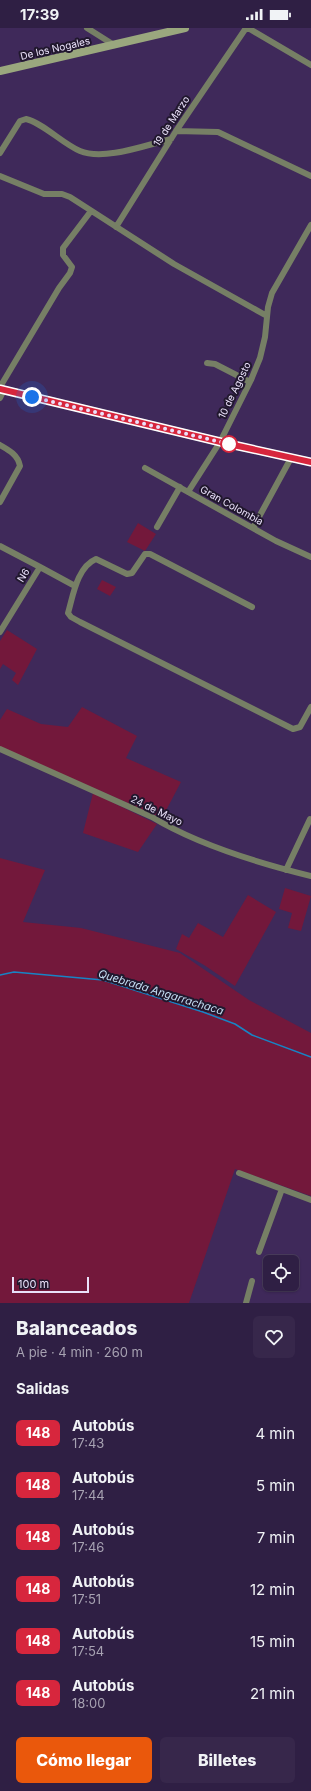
<!DOCTYPE html>
<html lang="es">
<head>
<meta charset="utf-8">
<style>
  body { margin:0; font-family:Inter,sans-serif; background:#37274b; color:#f1f3f6; height:100vh; display:flex; flex-direction:column; font-size:15px; white-space:nowrap }
  * { box-sizing:border-box; margin:0 }
  p { font-size:13px; color:#a7a2b2 }
  .icon { flex:none; width:22px; height:22px; fill:none; stroke:currentColor; stroke-width:2; stroke-linecap:round; stroke-linejoin:round }
  .map { position:relative; height:1275px; overflow:hidden }
  .sheet { display:flex; flex-direction:column; background:#2f1f44; flex:1 }
  .sheet>* { flex:none }
  .badge { padding:0 8px; border-radius:6px; font-size:14px; line-height:26px }
  .tools { position:absolute; left:263px; top:1227px; display:grid; gap:8px }
  .tools a { display:grid; place-items:center; width:36px; height:36px; border-radius:6px; background:#2f1f44; box-shadow:0 1px 3px #0004,0 0 0 1px #4a3d5d; font-size:20px }
  .scale { position:absolute; left:12px; bottom:10px; width:77px; box-sizing:border-box; padding-left:4px; border:2px solid #eae1fa; border-top:0; font-size:11px; line-height:14px; white-space:nowrap; color:#eae1fa; -webkit-text-stroke:3px #21182e; paint-order:stroke }
  .you { position:absolute; width:20px; height:20px; margin:-10px; border:3px solid #fff; border-radius:50%; background:#1a73e8; box-shadow:0 0 0 6px #1a73e833 }
  .map>.badge { position:absolute; translate:-50% -50%; box-shadow:0 0 0 2px #fff }
  h2 { padding:0 16px; font-size:15px; line-height:36px }
  .round { display:grid; place-items:center; flex:none; width:42px; height:42px; border-radius:6px; background:#37274b }
  .summary { display:flex; align-items:center; justify-content:space-between; height:68px; padding:0 16px }
  h1 { font-size:19px; font-weight:800; line-height:30px }
  .primary-button { display:flex; gap:8px; margin-top:auto; padding:8px 16px }
  .primary-button a { flex:1; height:46px; border-radius:6px; background:#ea580c; color:#fff; font-size:16px; font-weight:800; line-height:46px; text-align:center }
  .primary-button a+a { background:#37274b; color:#f1f3f6 }
  ul { padding:0; list-style:none }
  li { display:flex; align-items:center; gap:12px; height:52px; padding:0 16px }
  li div { flex:1 }
  li b { display:block; font-size:15px }
  li em { font-style:normal }
  li .badge { min-width:44px; font-weight:700; text-align:center }
  .status { display:flex; justify-content:space-between; align-items:center; height:28px; padding:0 20px; background:#2f1f44; direction:ltr }
  .status svg { height:11px; fill:currentColor }
  .map>svg:first-child { display:block }
</style>
</head>
<body>
<div class="status"><b>17:39</b><svg viewBox="0 0 49 12"><path d="M0 12V9h3v3zM5 12V6h3v6zM10 12V3h3v9zM15 12V0h3v12zM26 1h20v11H26zM47 4h2v5h-2z"/></svg></div>
<div class="map">
<svg width="311" height="1275" viewBox="0 0 311 1275">
  <rect width="100%" height="100%" fill="#3f295a"/>
  <path fill="#73183b" d="M138 495 156 506 145 523 127 514Z
    M102 552 116 559 110 568 97 561Z
    M7 602 37 621 18 657 12 652 16 645 3 636 0 641V613Z
    M82 679 137 708 126 730 181 754 162 790 0 719V692L7 681 41 696 68 699Z
    M93 765 157 796 138 824 83 805Z
    M0 830 45 842 23 894 81 900 180 925 249 972 311 1005V1168L235 1141 189 1275H0Z
    M285 860 311 868 301 903 288 900 292 885 279 881Z
    M248 867 276 884 235 958 204 937 176 921 182 906 189 910 198 895 223 909Z"/>
  <g fill="none" stroke-linecap="round" stroke-linejoin="round">
    <path stroke="#1784c5" stroke-width="1.5" d="M0 947 14 944 103 952 203 984 235 996 252 1007 311 1029"/>
    <path stroke="#767f65" stroke-width="6" d="M87 0 114 17
      M248 0 311 37
      M176 103 218 104 311 148
      M0 125 20 93 26 91C43 95 63 116 80 123 104 133 146 117 171 111
      M0 148 44 166H62L70 169 174 236 267 288
      M116 199 176 103 246 0
      M207 335 215 336 250 354
      M0 359 59 260 70 245 72 239 63 227V220L91 183
      M0 370 4 362
      M0 417C9 422 18 427 20 438L0 474
      M145 440 276 513 311 529
      M188 464 220 414 251 352 260 330 265 309 268 279 272 265 311 197
      M157 499 180 459
      M253 500 291 430
      M0 518 40 539 0 604
      M40 539 75 558
      M252 579 150 526H145L132 545 127 546 96 531C77 539 73 568 68 585L71 589 80 594 293 701 300 699 311 679
      M0 721 152 789C198 817 258 835 311 848
      M286 842 310 791
      M239 1145 311 1172
      M259 1224 282 1161
      M246 1275 252 1253"/>
    <path stroke="#9aa77e" stroke-width="8" d="M0 43 185 0
      M0 361 229 416 311 434"/>
  </g>
  <g fill="none" stroke-linecap="round" stroke-linejoin="round">
    <g stroke="#fff" stroke-width="9">
      <path id="line" d="M0 361 229 416 311 434"/>
    </g>
    <use href="#line" stroke="#d7263d" stroke-width="6"/>
    <path stroke="#eae1fa" stroke-width="4" stroke-dasharray="0 7.2" d="M32 369 229 416"/>
  </g>
  <circle fill="#fff" stroke="#d7263d" stroke-width="2" cx="229" cy="416" r="8"/>
  <g text-anchor="middle" stroke-width="4" stroke-linejoin="round" paint-order="stroke">
    <g font-size="10" fill="#eae1fa" stroke="#21182e">
      <text transform="translate(55 20) rotate(-13)" y="4">De los Nogales</text>
      <text transform="translate(171 93) rotate(-57)" y="4">19 de Marzo</text>
      <text transform="translate(234 362) rotate(-64)" y="4">10 de Agosto</text>
      <text transform="translate(232 477) rotate(29)" y="4">Gran Colombia</text>
      <text transform="translate(23 547) rotate(-58)" y="4">N6</text>
      <text transform="translate(157 782) rotate(26)" y="4">24 de Mayo</text>
    </g>
    <g font-size="11" font-style="italic" fill="#c6dff4" stroke="#21182e">
      <text transform="translate(161 964) rotate(17)" y="4">Quebrada Angarrachaca</text>
    </g>
  </g>
</svg>
<div class="tools">
<a><svg class="icon" aria-label="locate" viewBox="0 0 24 24"><circle cx="12" cy="12" r="6"/><path d="M12 2v4M12 18v4M2 12h4M18 12h4"/></svg></a>
</div>
<div class="scale">100 m</div>
<div class="you" style="left:32px;top:369px"></div>
</div>
<section class="sheet">
<div class="summary"><div><h1>Balanceados</h1><p>A pie · 4 min · 260 m</p></div><a class="round"><svg class="icon" aria-label="heart" viewBox="0 0 24 24"><path d="M12 20l-8-8c-3-5 5-10 8-4 3-6 11-1 8 4z"/></svg></a></div>
<h2>Salidas</h2>
<ul>
<li><span class="badge" style="background:#d7263d;color:#fff">148</span><div><b>Autobús</b><p>17:43</p></div><em>4 min</em></li>
<li><span class="badge" style="background:#d7263d;color:#fff">148</span><div><b>Autobús</b><p>17:44</p></div><em>5 min</em></li>
<li><span class="badge" style="background:#d7263d;color:#fff">148</span><div><b>Autobús</b><p>17:46</p></div><em>7 min</em></li>
<li><span class="badge" style="background:#d7263d;color:#fff">148</span><div><b>Autobús</b><p>17:51</p></div><em>12 min</em></li>
<li><span class="badge" style="background:#d7263d;color:#fff">148</span><div><b>Autobús</b><p>17:54</p></div><em>15 min</em></li>
<li><span class="badge" style="background:#d7263d;color:#fff">148</span><div><b>Autobús</b><p>18:00</p></div><em>21 min</em></li>
</ul>
<div class="primary-button"><a>Cómo llegar</a><a>Billetes</a></div>
</section>
</body>
</html>
